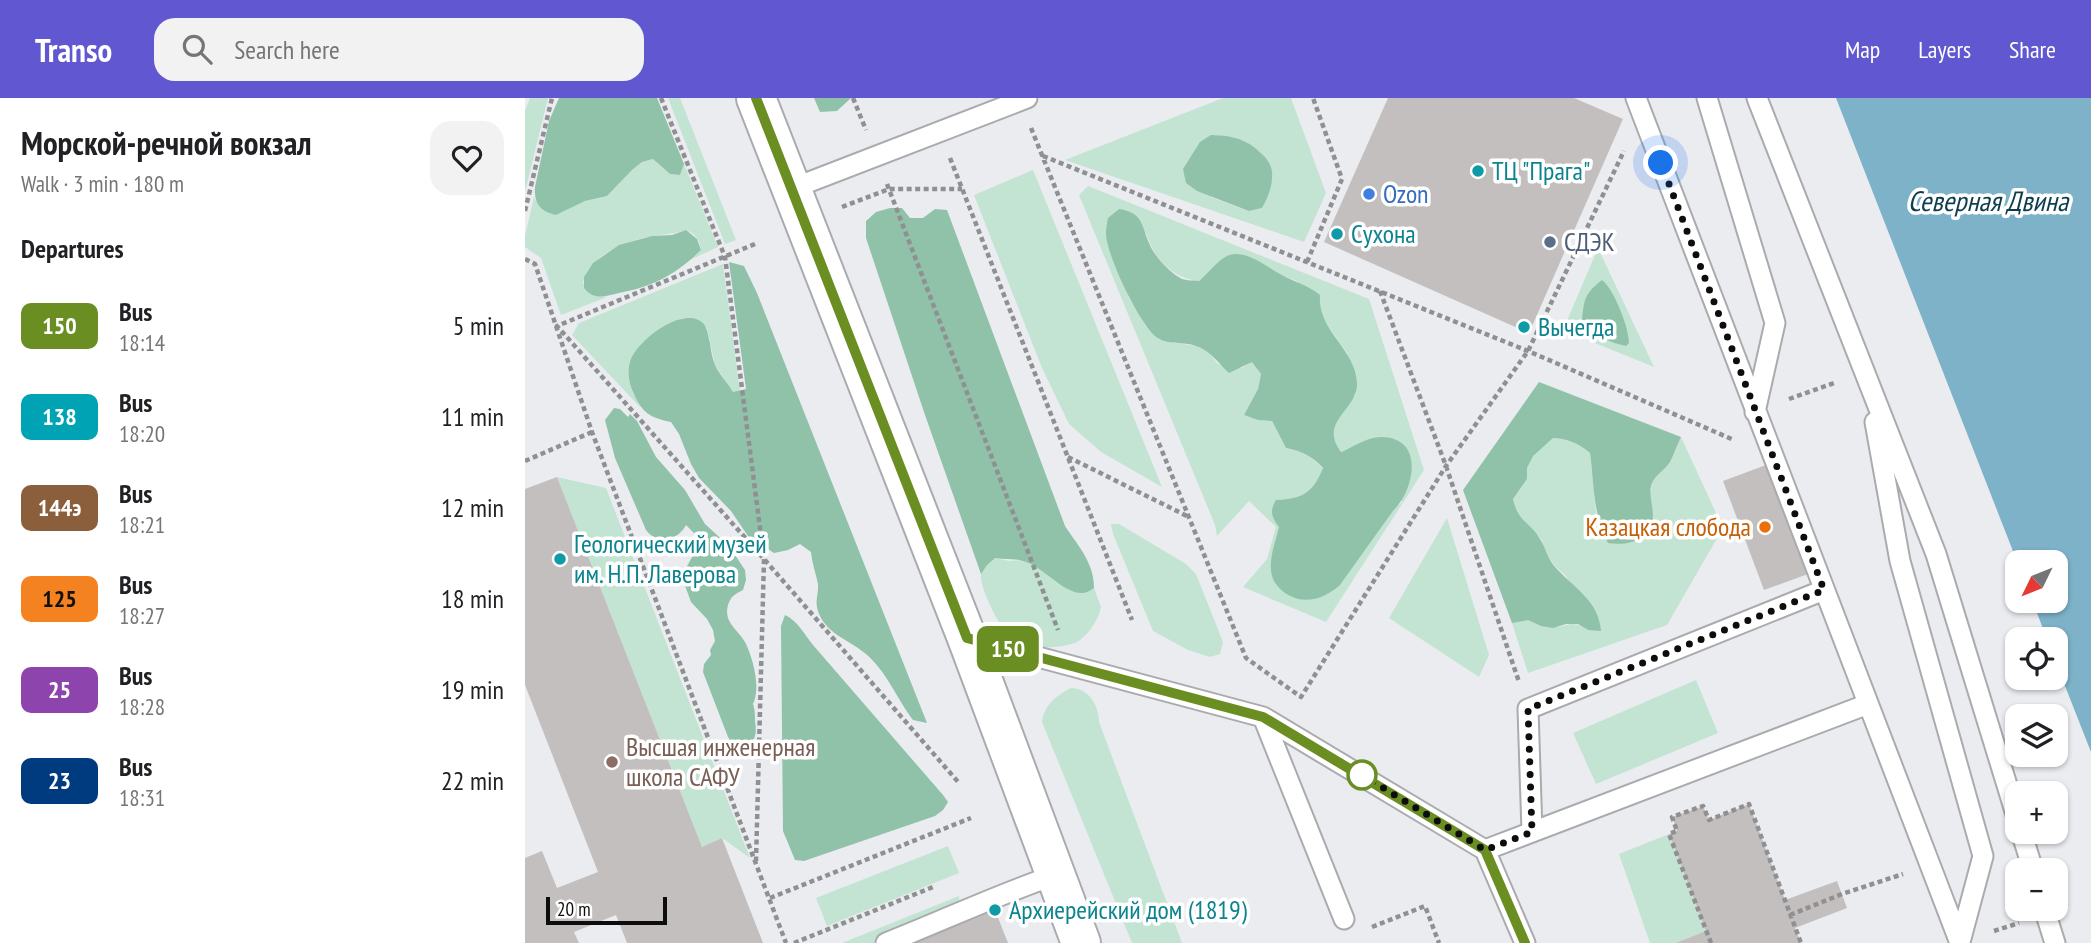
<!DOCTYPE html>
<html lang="en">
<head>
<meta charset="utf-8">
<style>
  body { margin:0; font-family:"PT Sans Narrow",sans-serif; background:#f2f2f2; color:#202124; height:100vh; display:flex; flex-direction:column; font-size:26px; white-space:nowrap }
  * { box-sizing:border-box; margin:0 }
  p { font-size:23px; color:#757577 }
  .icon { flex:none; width:38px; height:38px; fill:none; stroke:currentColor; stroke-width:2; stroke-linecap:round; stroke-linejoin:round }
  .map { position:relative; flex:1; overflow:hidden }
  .side { display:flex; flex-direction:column; background:#fff; width:525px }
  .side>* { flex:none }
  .badge { padding:0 14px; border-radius:10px; font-size:24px; line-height:46px }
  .needle { width:46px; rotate:227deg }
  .buttons { position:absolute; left:1480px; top:452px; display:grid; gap:14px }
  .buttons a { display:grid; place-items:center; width:63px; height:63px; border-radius:14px; background:#fff; box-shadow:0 2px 5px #0004; font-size:35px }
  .scale { position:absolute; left:21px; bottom:18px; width:121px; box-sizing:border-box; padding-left:7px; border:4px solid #0d0d0e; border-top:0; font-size:19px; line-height:24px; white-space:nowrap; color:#0d0d0e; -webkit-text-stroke:5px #fff; paint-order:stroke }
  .you { position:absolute; width:35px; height:35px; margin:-18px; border:5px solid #fff; border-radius:50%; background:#1a73e8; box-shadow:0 0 0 10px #1a73e833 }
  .map>.badge { position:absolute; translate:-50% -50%; box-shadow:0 0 0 4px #fff }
  h2 { padding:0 21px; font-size:26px; line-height:63px }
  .round { display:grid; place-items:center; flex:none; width:74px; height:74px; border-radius:21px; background:#f2f2f2 }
  .overview { display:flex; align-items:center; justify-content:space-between; height:119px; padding:0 21px }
  h1 { font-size:33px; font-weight:700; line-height:52px }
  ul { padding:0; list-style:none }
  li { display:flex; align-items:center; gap:21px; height:91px; padding:0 21px }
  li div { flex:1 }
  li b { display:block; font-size:26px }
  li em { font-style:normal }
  li .badge { min-width:77px; font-weight:700; text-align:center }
  header { display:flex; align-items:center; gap:42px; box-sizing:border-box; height:98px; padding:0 35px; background:#6157d0; color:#fff }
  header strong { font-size:33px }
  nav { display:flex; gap:38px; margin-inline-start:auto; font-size:24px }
  .search { width:490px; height:63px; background:#f2f2f2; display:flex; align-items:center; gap:18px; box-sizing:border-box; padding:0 24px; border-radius:21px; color:#757577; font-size:26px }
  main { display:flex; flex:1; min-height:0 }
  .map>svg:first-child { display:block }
</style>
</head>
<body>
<header>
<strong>Transo</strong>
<div class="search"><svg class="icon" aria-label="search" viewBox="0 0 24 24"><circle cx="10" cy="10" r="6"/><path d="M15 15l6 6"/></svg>Search here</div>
<nav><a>Map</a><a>Layers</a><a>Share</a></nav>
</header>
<main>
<section class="side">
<div class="overview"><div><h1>Морской-речной вокзал</h1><p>Walk · 3 min · 180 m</p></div><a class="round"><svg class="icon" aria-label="heart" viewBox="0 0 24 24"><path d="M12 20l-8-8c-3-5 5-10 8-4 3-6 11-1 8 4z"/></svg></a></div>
<h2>Departures</h2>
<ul>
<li><span class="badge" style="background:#6b8e23;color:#fff">150</span><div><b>Bus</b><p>18:14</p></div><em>5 min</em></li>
<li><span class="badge" style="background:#00a3b4;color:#fff">138</span><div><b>Bus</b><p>18:20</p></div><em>11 min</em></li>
<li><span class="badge" style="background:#8b5e3c;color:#fff">144э</span><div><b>Bus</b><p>18:21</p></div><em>12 min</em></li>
<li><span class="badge" style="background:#f58220;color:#111">125</span><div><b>Bus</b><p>18:27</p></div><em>18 min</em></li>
<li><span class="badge" style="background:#8e44ad;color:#fff">25</span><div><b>Bus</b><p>18:28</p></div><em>19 min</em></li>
<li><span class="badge" style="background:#003b80;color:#fff">23</span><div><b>Bus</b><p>18:31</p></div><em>22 min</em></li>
</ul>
</section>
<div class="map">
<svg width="1566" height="845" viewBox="0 0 1566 845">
  <rect width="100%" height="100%" fill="#ebecf0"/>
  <path fill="#c3e4d3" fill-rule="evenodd" d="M5 0H23L0 94V13Z
    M143 0H155L211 142 200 146Z
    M698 0H766L801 95 779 144 540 62ZM686 37 712 40 746 87 737 110 724 113 686 99Z
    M128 61 145 76 155 77 159 66 193 149 167 161 176 152C175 143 171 136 161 132 150 136 140 136 128 138 104 142 63 157 58 185L72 198 82 199 36 217 16 160 0 149V138L9 99C14 110 19 114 31 117L60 103 82 98 107 72 117 64Z
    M508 72 637 389 576 354 544 326 517 270 449 97Z
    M563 88 844 201 899 372 801 524 718 489 742 461 751 429 724 403 692 438 690 427 554 97ZM621 135C628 160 648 181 674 183L696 162 708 156 721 158 758 178 772 183 794 210 799 222 822 255 831 296C822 309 803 326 809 344 810 348 813 351 815 354L829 349 841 342 877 404 868 413 815 487 746 463 754 429 751 402C777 401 788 395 798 371 787 358 777 353 761 350L747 323 733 322 719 317 733 291 736 276 727 263 717 270 693 266 683 254 672 248 644 244 621 228 604 200 594 174Z
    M1073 150 1129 269 1038 232Z
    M198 166 215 293 208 294 190 267 182 230 158 220 141 229 108 294 116 310 47 237 54 225Z
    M1156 339 1198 430 1142 527 1003 575 987 525C992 524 999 521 1004 522 1012 524 1017 529 1026 529 1044 530 1044 520 1063 532L1041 478 1031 469 1020 455 1017 442 991 416 988 401 1002 381V370L1007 358 1028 340C1043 341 1053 345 1065 355L1071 414 1076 433 1126 394 1127 382 1144 365Z
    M32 379 81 390 225 760 197 740 177 749Z
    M922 420 964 557 954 579 864 520Z
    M586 426H594L661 466 671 476 698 544 695 556 685 559 663 552 628 533 588 436Z
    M470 460 484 463 497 462 522 474 533 484 558 495 569 490 576 509C574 521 563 538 552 544 540 550 505 552 493 546 479 540 454 491 456 476 457 469 465 463 470 460Z
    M1171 582 1193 635 1071 686 1048 635Z
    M546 590C564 590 574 608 574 624L657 845H607L517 624C519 607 532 597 546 590Z
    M1144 736 1181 833 1149 845H1125L1094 756Z
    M423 748 434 775 302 828 291 800Z
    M434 798 436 815 355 845H317Z"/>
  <path fill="#8fc2a9" d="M34 0H132L159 66 155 77 145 76 128 61 117 64 107 72 82 98 60 103 31 117C15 113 9 106 10 89L24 23Z
    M289 0H326L312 13 295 14Z
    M686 37C711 38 722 41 740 59 745 65 748 72 747 79 747 90 742 101 737 110L724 113 672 93 661 85 658 71 675 44Z
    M365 110H377L385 120H398L410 111 422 112 540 428C554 449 569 465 569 490 566 492 563 494 559 495 539 497 518 468 498 463 490 460 479 462 470 460L462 467 456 476 400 317 341 140V123L351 114Z
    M594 111C618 115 616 126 624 145 629 158 645 175 657 181 663 183 668 182 674 183 684 175 696 157 709 156 726 155 742 169 755 176 769 184 783 187 795 197 792 233 831 250 832 286 832 313 793 323 816 354 829 349 841 339 856 339 900 339 890 392 868 413L815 487C799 501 779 508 760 495 757 493 751 487 749 483 741 467 750 446 754 429 747 420 744 413 751 402 777 401 788 395 798 370 787 358 777 353 761 350L747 323 733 322 719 317 733 291 736 276 727 264 704 275C694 266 685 252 671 248 658 243 642 248 630 238 613 223 582 158 581 136 581 131 582 125 583 120Z
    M161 132 172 141 176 152C152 176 127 189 94 195 81 198 69 203 59 190V179L68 165 94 147 127 138 147 137Z
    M204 164 219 168 232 195 402 625 388 622C372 601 362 574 341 556 326 543 304 537 295 518 288 503 294 498 293 486 291 476 287 465 286 454L275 446 263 452 249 455 223 438 206 413 174 380 166 366 154 336 146 324C126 320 117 315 109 296 104 286 102 275 105 264 111 243 158 207 178 225 183 231 183 238 185 245 186 252 187 260 190 267 194 276 203 285 208 294L221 291Z
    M1077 182C1089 191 1104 230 1104 245L1101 248C1085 245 1067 236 1057 223 1059 202 1059 196 1077 182Z
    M1014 284 1156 339C1152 347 1149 356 1145 364 1140 372 1130 377 1127 385 1123 395 1128 407 1128 418 1125 443 1104 448 1083 445 1068 418 1069 385 1065 355 1053 345 1043 341 1028 340L1008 358 1002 370V381L988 401C993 424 1004 423 1015 441 1021 450 1021 458 1030 469 1049 490 1074 503 1076 533L1063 532 1053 526H1041L1028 530 1016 528 1003 522 987 525 938 392Z
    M89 310 95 311 103 319 105 316 112 323 131 359 160 392 180 426 204 448 220 472 221 482 218 492C210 496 206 498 203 507 198 525 214 532 221 546 228 561 236 590 228 606 230 612 230 616 230 623 232 637 231 643 218 652H211L203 639 178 574 179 566 186 557 185 552 190 543 188 532 182 521 166 504 158 482 161 470 172 450V438L161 427C153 443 132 447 121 432L90 360 80 322Z
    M260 517C273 523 279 536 288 547L418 697 423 704 418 712 410 718 279 763 270 762 258 733 256 528Z"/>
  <path fill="#7db2c9" d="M1311 0H1566V654L1531 565V541H1522L1507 502H1531V464H1493V466Z"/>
  <path fill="#c3bfbe" d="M863 0H1049L1098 21 1004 235 799 144Z
    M1241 367 1283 476 1239 492 1198 383Z
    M32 379 177 749 197 740 238 845H102L91 817 49 834 54 845H0V760L17 753 32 790 73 774 0 587V391Z
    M1224 706 1260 802 1312 783 1322 810 1270 830 1276 845H1150L1181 833 1144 736 1152 733 1147 719 1178 708 1184 722Z
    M470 812 483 845H384Z"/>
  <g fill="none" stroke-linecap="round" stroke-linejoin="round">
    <g stroke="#aaabae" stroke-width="23">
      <path id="lane" d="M1111 0 1435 845
        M1182 0 1250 225 1230 314
        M1232 0 1411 456 1493 723
        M266 91 502 0
        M1350 324 1375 463 1458 758 1435 844
        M442 540 738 619 960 752 1000 845
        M738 619 819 821
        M1496 733 1508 772
        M1007 734 1003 611 1299 492
        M960 752 1343 606
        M1519 810 1530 845
        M361 845C417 823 472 797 530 777"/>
    </g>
    <g stroke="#aaabae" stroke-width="42">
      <path id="secondary" d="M231 0 442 540 556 845"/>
    </g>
    <path stroke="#8f9092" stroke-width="4.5" stroke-dasharray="5 3.5" stroke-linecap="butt" d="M136 0 200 159 239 461 231 763
      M328 0 341 32
      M506 30 721 560 776 599 921 368 1003 253 1099 53
      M518 58 1003 253 1209 342
      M425 60 607 522
      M362 86 533 532
      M317 109 364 91H437
      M0 113 27 0
      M230 146 32 228 239 461 434 685
      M0 161 10 166 67 334 261 845
      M782 164 817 81 788 0
      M855 193 921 368 994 584
      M1264 301 1312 284
      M543 359 664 419
      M0 363 67 334
      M245 800 446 720
      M1265 817 1317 796 1378 776
      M847 829 900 808 914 845
      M1469 833 1494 825
      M269 845 408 789
      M1186 845 1144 736 1152 733 1147 719 1178 708 1184 722 1224 706 1276 845"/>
    <use href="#lane" stroke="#fff" stroke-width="19"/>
    <use href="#secondary" stroke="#fff" stroke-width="38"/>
  </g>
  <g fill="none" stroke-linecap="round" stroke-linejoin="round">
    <g stroke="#fff" stroke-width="16">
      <path id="line" d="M231 0 442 540 738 619 960 752 1000 845"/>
    </g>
    <use href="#line" stroke="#6b8e23" stroke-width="10"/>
    <path stroke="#0d0d0e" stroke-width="7" stroke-dasharray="0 12.6" d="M837 677 960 752 1007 734 1003 611 1299 492 1136 65"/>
  </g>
  <g fill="#0f9aa8" stroke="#fff" stroke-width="2.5">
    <circle cx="953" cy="73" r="7"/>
    <circle cx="812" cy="136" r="7"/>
    <circle cx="999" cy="229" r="7"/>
    <circle cx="35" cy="461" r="7"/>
    <circle cx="470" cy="812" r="7"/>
  </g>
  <circle fill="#3f7fe0" stroke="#fff" stroke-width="2.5" cx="844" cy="96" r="7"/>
  <circle fill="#5c6f8a" stroke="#fff" stroke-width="2.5" cx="1025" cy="144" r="7"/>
  <circle fill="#e8710a" stroke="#fff" stroke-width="2.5" cx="1240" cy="429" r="7"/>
  <circle fill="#8d6e63" stroke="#fff" stroke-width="2.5" cx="87" cy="664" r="7"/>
  <circle fill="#fff" stroke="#6b8e23" stroke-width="3.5" cx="837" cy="677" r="14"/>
  <g text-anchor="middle" stroke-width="7" stroke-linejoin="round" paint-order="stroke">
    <g font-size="26" fill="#0d838f" stroke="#fff" text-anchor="start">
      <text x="967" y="82">ТЦ "Прага"</text>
      <text x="826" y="145">Сухона</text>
      <text x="1013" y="238">Вычегда</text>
      <text x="49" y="455">Геологический музей<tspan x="49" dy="30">им. Н.П. Лаверова</tspan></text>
      <text x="484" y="821">Архиерейский дом (1819)</text>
    </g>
    <g font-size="26" fill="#366cbe" stroke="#fff" text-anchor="start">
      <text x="858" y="105">Ozon</text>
    </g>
    <g font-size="26" fill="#4e5e75" stroke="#fff" text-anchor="start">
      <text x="1039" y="153">СДЭК</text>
    </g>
    <g font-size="26" fill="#c56008" stroke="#fff" text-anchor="end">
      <text x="1226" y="438">Казацкая слобода</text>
    </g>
    <g font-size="26" fill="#785e54" stroke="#fff" text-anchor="start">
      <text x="101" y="658">Высшая инженерная<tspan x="101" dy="30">школа САФУ</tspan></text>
    </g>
    <g font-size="28" font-style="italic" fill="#0d3d4e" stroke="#fff">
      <text x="1463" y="113">Северная Двина</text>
    </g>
  </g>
</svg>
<div class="buttons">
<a><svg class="needle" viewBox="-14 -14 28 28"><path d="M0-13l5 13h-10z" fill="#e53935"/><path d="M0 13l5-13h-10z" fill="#757577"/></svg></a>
<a><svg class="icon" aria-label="locate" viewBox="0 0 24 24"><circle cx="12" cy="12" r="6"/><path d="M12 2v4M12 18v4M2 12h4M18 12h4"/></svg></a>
<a><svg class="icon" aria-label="layers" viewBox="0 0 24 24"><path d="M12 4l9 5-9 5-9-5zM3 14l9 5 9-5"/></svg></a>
<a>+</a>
<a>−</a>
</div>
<div class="scale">20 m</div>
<div class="you" style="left:1136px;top:65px"></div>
<b class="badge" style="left:483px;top:551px;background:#6b8e23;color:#fff">150</b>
</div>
</main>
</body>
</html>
